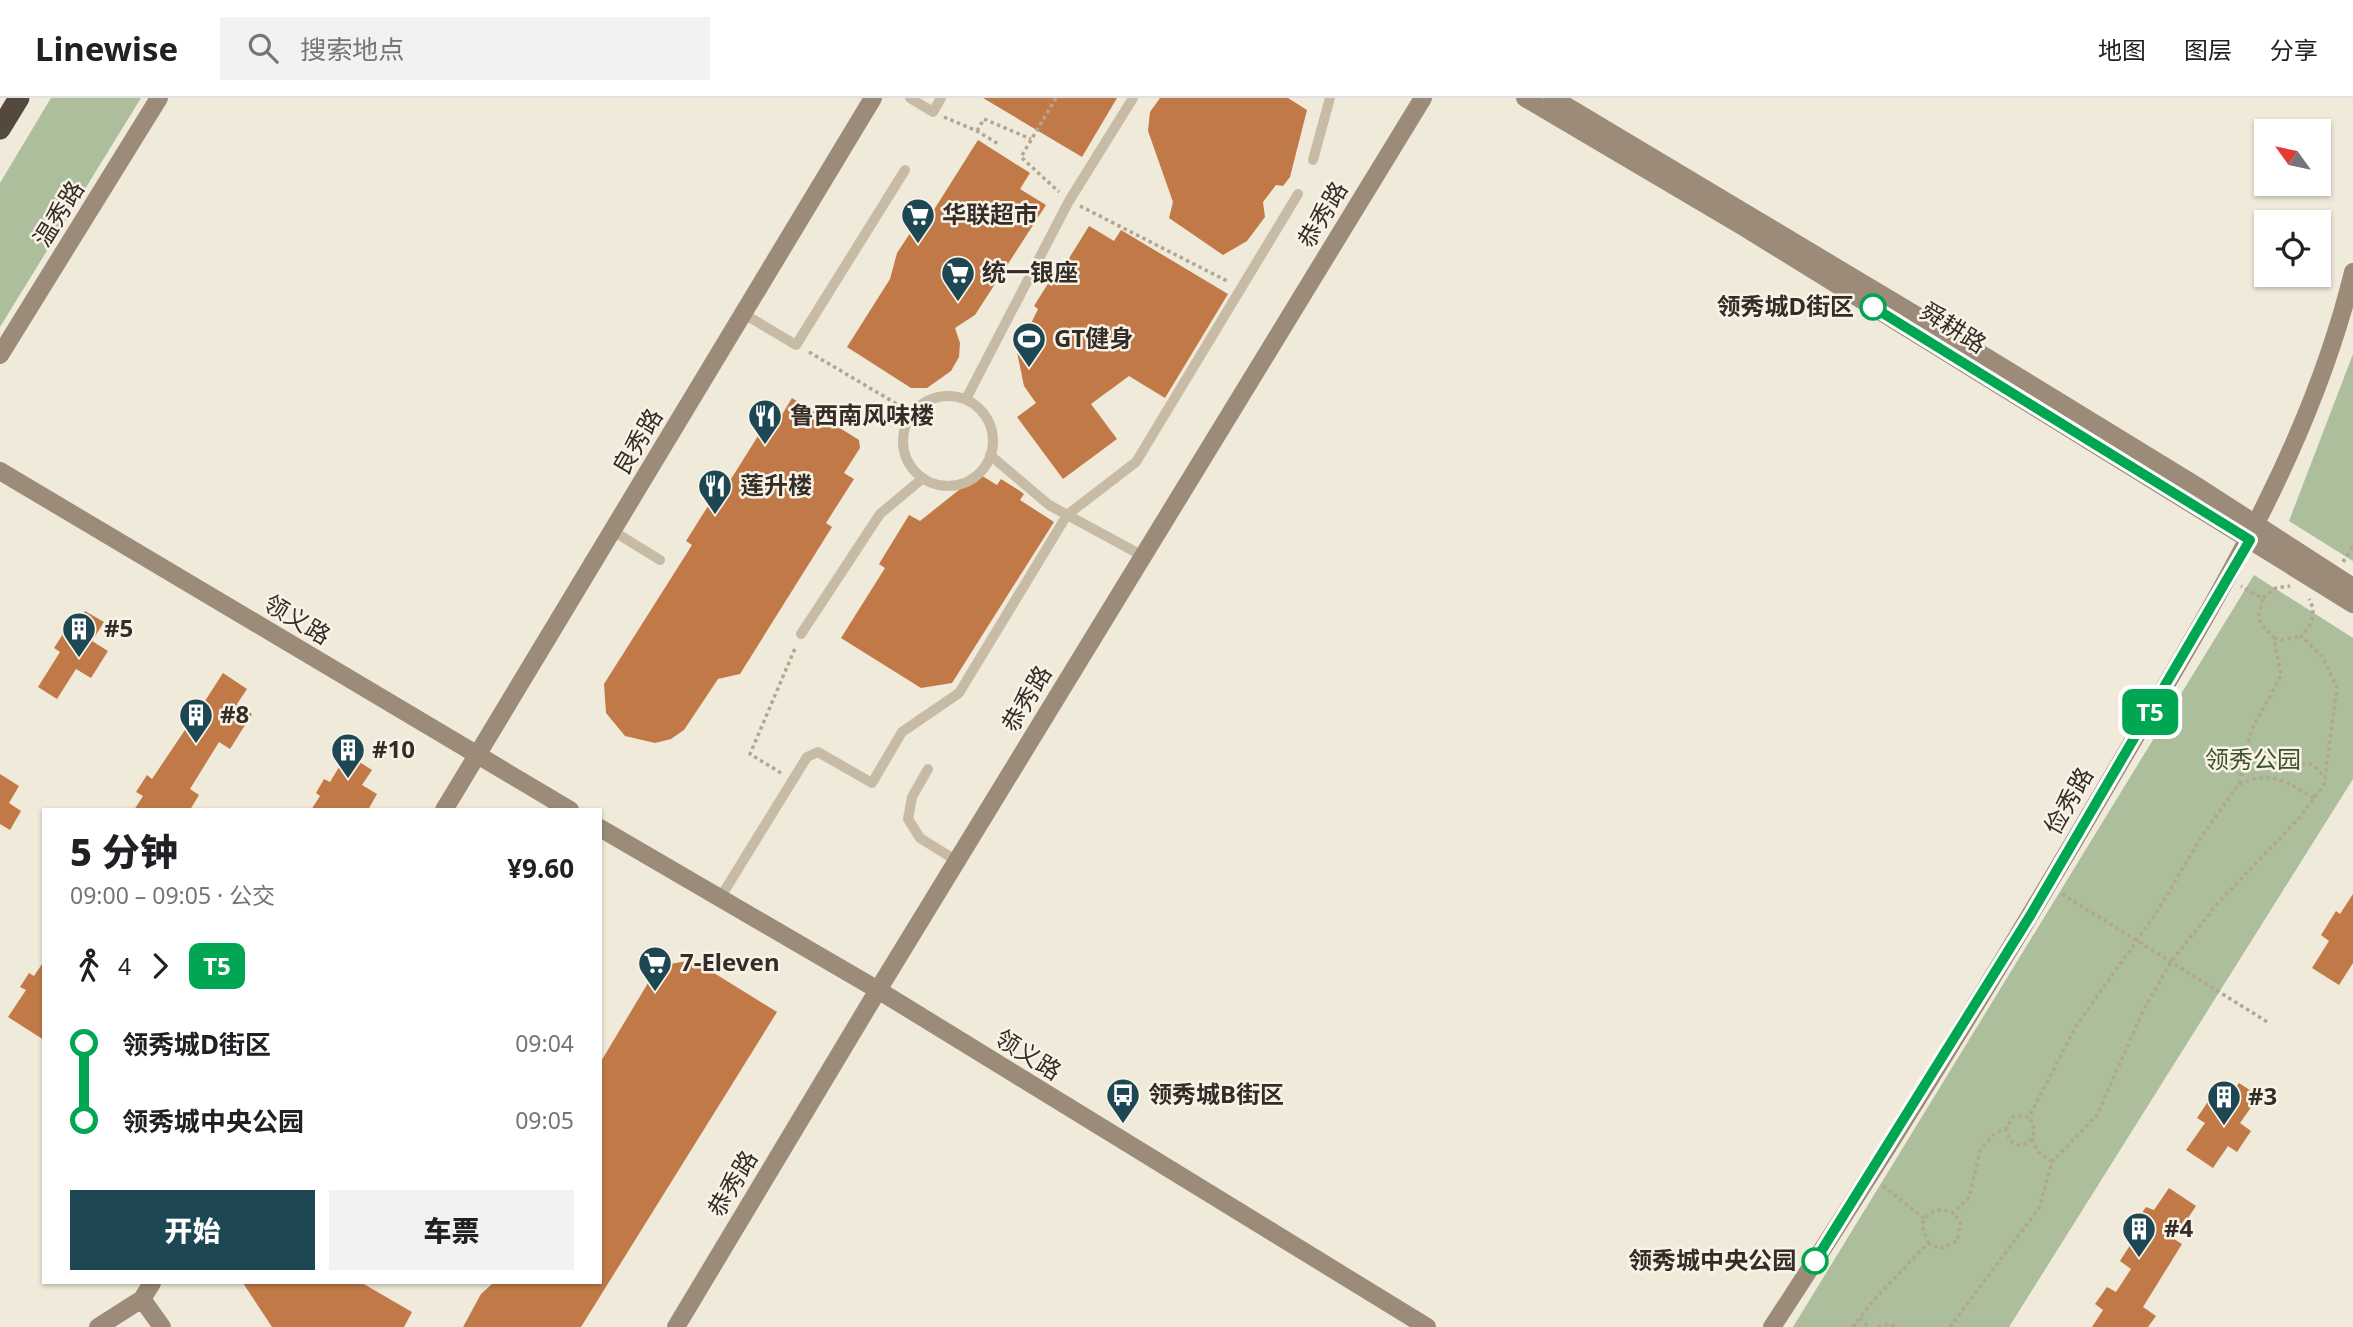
<!DOCTYPE html>
<html lang="zh">
<head>
<meta charset="utf-8">
<style>
  body { margin:0; font-family:"Noto Sans","Noto Sans SC",sans-serif; background:#f2f2f2; color:#202124; height:100vh; display:flex; flex-direction:column; font-size:26px; white-space:nowrap }
  * { box-sizing:border-box; margin:0 }
  p { font-size:23px; color:#757577 }
  .icon { flex:none; width:38px; height:38px; fill:none; stroke:currentColor; stroke-width:2; stroke-linecap:round; stroke-linejoin:round }
  .map { position:relative; flex:1; overflow:hidden }
  .side { position:absolute; left:42px; top:710px; width:560px; height:476px; display:flex; flex-direction:column; background:#fff; border-radius:0px; box-shadow:0 2px 5px #0004 }
  .side>* { flex:none }
  .badge { padding:0 14px; border-radius:10px; font-size:24px; line-height:46px }
  .needle { width:46px; rotate:303deg }
  .buttons { position:absolute; left:2254px; top:21px; display:grid; gap:14px }
  .buttons a { display:grid; place-items:center; width:77px; height:77px; border-radius:0px; background:#fff; box-shadow:0 2px 5px #0004; font-size:35px }
  .map>.badge { position:absolute; translate:-50% -50%; box-shadow:0 0 0 4px #fff }
  .legs { display:flex; align-items:center; gap:10px; height:77px; padding:0 28px; font-size:23px }
  .legs p { margin-inline-start:auto }
  .headline { display:flex; align-items:center; justify-content:space-between; height:119px; padding:0 28px }
  h1 { font-size:38px; font-weight:800; line-height:52px }
  .action { display:flex; gap:14px; margin-top:auto; padding:14px 28px }
  .action a { flex:1; height:80px; border-radius:0px; background:#1e4754; color:#fff; font-size:28px; font-weight:800; line-height:80px; text-align:center }
  .action a+a { background:#f2f2f2; color:#202124 }
  ul { padding:0 28px; list-style:none }
  li { display:flex; align-items:center; gap:24px; height:77px; font-size:26px }
  li i { display:grid; place-items:center; width:10px; height:100%; margin:0 9px; background:currentColor }
  li i::after { content:''; width:18px; height:18px; margin:-9px; border:5px solid; border-radius:50%; background:#fff }
  li p { margin-inline-start:auto }
  li:first-child i { background:linear-gradient(#0000 50%,currentColor 0) }
  li:last-child i { background:linear-gradient(currentColor 50%,#0000 0) }
  header { display:flex; align-items:center; gap:42px; box-sizing:border-box; height:98px; padding:0 35px; background:#fff; border-bottom:2px solid #e0e0e0 }
  header strong { font-size:33px }
  nav { display:flex; gap:38px; margin-inline-start:auto; font-size:24px }
  .search { width:490px; height:63px; background:#f2f2f2; display:flex; align-items:center; gap:18px; box-sizing:border-box; padding:0 24px; border-radius:0px; color:#757577; font-size:26px }
  .map>svg:first-child { display:block }
</style>
</head>
<body>
<header>
<strong>Linewise</strong>
<div class="search"><svg class="icon" aria-label="search" viewBox="0 0 24 24"><circle cx="10" cy="10" r="6"/><path d="M15 15l6 6"/></svg>搜索地点</div>
<nav><a>地图</a><a>图层</a><a>分享</a></nav>
</header>
<div class="map">
<svg width="2353" height="1229" viewBox="0 0 2353 1229">
  <rect width="100%" height="100%" fill="#f0eada"/>
  <path fill="#acbe9b" d="M51 0H141L0 229V85Z
    M2353 256V463L2289 423Z
    M2254 477 2353 540V681L2009 1229H1793Z"/>
  <path fill="#c17a47" d="M983 0H1117L1082 59Z
    M1160 0H1288L1307 12 1290 79 1283 88 1276 87 1263 104 1265 119 1247 143 1223 157 1169 120 1173 104 1148 33 1150 14Z
    M978 42 1030 75 1020 91 1046 107 975 217 955 230 960 245 959 259 951 273 927 290H911L847 249 890 181 897 155 924 114 930 118Z
    M1089 128 1114 143 1121 132 1228 196 1165 300 1129 278 1091 306 1117 341 1063 381 1017 319 1036 305 1024 288 1017 254 1038 211 1034 208 1059 168 1063 170Z
    M792 300 859 342 860 350 844 375 854 381 826 425 832 429 740 576 718 581 684 632 671 641 655 645 625 638 606 615 604 586 692 447 686 443 727 378 731 381 758 338 766 343Z
    M979 376 997 387 1001 381 1020 393 1024 396 1020 402 1054 424 952 585 921 590 841 540 885 470 879 466 909 417 920 423Z
    M85 513 104 524 92 543 108 553 91 580 76 571 57 601 38 589 60 554 54 550 63 536 68 540Z
    M223 575 247 591 237 606 252 616 230 651 219 644 190 691 199 697 190 712H134L143 698 136 694 147 677 152 681 195 617 190 614 199 600 205 603Z
    M347 656 372 672 362 687 377 696 368 712H311L320 698 316 695 324 681 330 684Z
    M0 676 19 688 9 705 21 713 10 732 0 726Z
    M2353 796V865L2339 887 2312 870 2329 843 2321 837 2336 813 2340 816Z
    M693 862 777 914 581 1229H463L481 1196 493 1185H600V965L654 875 670 866Z
    M44 863V942L8 919 26 892 20 889 29 875 34 878Z
    M2229 983 2237 988 2239 985 2259 998 2240 1025 2251 1033 2237 1054 2228 1048 2213 1070 2186 1052 2205 1025 2197 1020 2213 996 2218 999Z
    M2169 1090 2196 1108 2174 1141 2182 1146 2143 1209 2156 1218 2148 1229H2092L2103 1212 2095 1206 2107 1189 2116 1194 2131 1171 2120 1163 2136 1138 2129 1133 2146 1109 2154 1112Z
    M243 1185H362L412 1214 404 1229H272Z"/>
  <g fill="none" stroke-linecap="round" stroke-linejoin="round">
    <path stroke="#b3a691" stroke-width="3.5" stroke-dasharray="3.5 3.5" stroke-linecap="butt" d="M1056 0 1021 59 1059 94
      M944 19 977 33 1000 47
      M977 33 984 21 1031 41
      M1080 108 1229 184
      M809 254 912 315
      M2343 464 2353 448
      M2263 500 2276 490 2290 488
      M2274 540 2283 542 2301 538
      M2247 657C2277 668 2283 664 2312 666L2324 678
      M781 675 750 656 796 548
      M2239 686C2272 672 2286 684 2314 700
      M2062 796 2269 925
      M2006 1030 2010 1043 2019 1047 2029 1045 2035 1032 2029 1019
      M2032 1041 2038 1054 2052 1064
      M1883 1088 1925 1121
      M1928 1145 1940 1151 1957 1143 1961 1125 1954 1115
      M1860 1220 1869 1229
      M1853 1229 1870 1206 1928 1145 1922 1127C1928 1113 1939 1108 1953 1115L1969 1099 1980 1053 1993 1037 2006 1030 2014 1018 2029 1019 2076 928 2157 814 2201 739 2239 686 2251 633 2281 578 2274 540 2261 526 2259 517 2263 501 2241 488
      M1878 1229 1889 1226 1897 1229
      M1950 1229 2039 1110 2052 1064 2097 1017 2144 911 2171 864 2217 806 2301 718 2324 686 2337 589 2322 558 2301 538C2312 528 2317 515 2309 501"/>
    <path stroke="#c8bba6" stroke-width="10" d="M910 0 933 14 941 0
      M1313 62 1330 0
      M744 216 796 247 905 72
      M903 343a45 45 0 1 1 90 0a45 45 0 1 1-90 0Z
      M966 301 1069 103 1133 0
      M990 357 1049 407 1143 458
      M613 433 660 462
      M801 536 880 416 923 380
      M928 671 912 699 908 721 920 740 957 763
      M720 800 807 659 818 654 872 685 902 634 959 595 1067 417 1136 364 1298 96"/>
    <path stroke="#9b8b78" stroke-width="18" d="M1525 0 1742 128 2353 506
      M1553 0 1986 259 2200 390 2353 489
      M0 257 159 0
      M0 373 570 712
      M444 712 873 0
      M600 730 878 892 1427 1229
      M142 1201 162 1229
      M98 1229 142 1201 152 1185
      M676 1229 878 892 1423 0
      M1772 1229C1894 1043 2011 852 2123 660 2214 505 2310 351 2353 174"/>
    <path stroke="#55493e" stroke-width="21" d="M0 31 19 0"/>
  </g>
  <g fill="none" stroke-linecap="round" stroke-linejoin="round">
    <g stroke="#fff" stroke-width="16">
      <path id="line-1" d="M1815 1163 2030 818 2250 442 1873 209"/>
    </g>
    <use href="#line-1" stroke="#00a651" stroke-width="10"/>
  </g>
  <defs>
    <g id="supermarket-pin" transform="scale(1.75)"><path d="M0 17L-7.5 6A9.5 9.5 0 1 1 7.5 6Z" fill="#1e4754" stroke="#f8f3e6"/><path d="M-6-5.5h2.5l.6 2H6L4.5 2H-2.5L-4.4-4H-6ZM-1.5 3.2a1.3 1.3 0 1 0 .1 0ZM3 3.2a1.3 1.3 0 1 0 .1 0Z" fill="#fff"/></g>
    <g id="stadium-pin" transform="scale(1.75)"><path d="M0 17L-7.5 6A9.5 9.5 0 1 1 7.5 6Z" fill="#1e4754" stroke="#f8f3e6"/><path d="M0-5a6.5 5 0 1 0 0 10a6.5 5 0 1 0 0-10ZM-3.5-1.8h7v3.6h-7Z" fill="#fff"/></g>
    <g id="restaurant-pin" transform="scale(1.75)"><path d="M0 17L-7.5 6A9.5 9.5 0 1 1 7.5 6Z" fill="#1e4754" stroke="#f8f3e6"/><path d="M-5-6h1v4h1v-4h1v4h1v-4h1v5L-1.5 .5V6h-2V.5L-5-1ZM5-6V6H3V1.5H1.5Q1.5-4 5-6Z" fill="#fff"/></g>
    <g id="building-pin" transform="scale(1.75)"><path d="M0 17L-7.5 6A9.5 9.5 0 1 1 7.5 6Z" fill="#1e4754" stroke="#f8f3e6"/><path d="M-4-6H4V6H1V3H-1V6H-4ZM-2.5-4.3h1.7v1.8h-1.7ZM.8-4.3h1.7v1.8H.8ZM-2.5-1h1.7V.8h-1.7ZM.8-1h1.7V.8H.8Z" fill="#fff"/></g>
    <g id="bus-pin" transform="scale(1.75)"><path d="M0 17L-7.5 6A9.5 9.5 0 1 1 7.5 6Z" fill="#1e4754" stroke="#f8f3e6"/><path d="M-5-6H5V4H4V6H2V4H-2V6H-4V4H-5ZM-3.5-4V0h7V-4ZM-3.5 1.2v1.5H-2V1.2ZM2 1.2v1.5H3.5V1.2Z" fill="#fff"/></g>
  </defs>
  <g fill-rule="evenodd">
    <use href="#supermarket-pin" x="918" y="117"/>
    <use href="#supermarket-pin" x="958" y="175"/>
    <use href="#stadium-pin" x="1029" y="241"/>
    <use href="#restaurant-pin" x="765" y="318"/>
    <use href="#restaurant-pin" x="715" y="388"/>
    <use href="#building-pin" x="79" y="531"/>
    <use href="#building-pin" x="196" y="617"/>
    <use href="#building-pin" x="348" y="652"/>
    <use href="#supermarket-pin" x="655" y="865"/>
    <use href="#bus-pin" x="1123" y="997"/>
    <use href="#building-pin" x="2224" y="999"/>
    <use href="#building-pin" x="2139" y="1131"/>
  </g>
  <g fill="#fff" stroke="#00a651" stroke-width="3.5">
    <circle cx="1873" cy="209" r="12"/>
    <circle cx="1815" cy="1163" r="12"/>
  </g>
  <g text-anchor="middle" stroke-width="5" stroke-linejoin="round" paint-order="stroke">
    <g font-size="24" fill="#342d27" stroke="#f8f3e6">
      <text transform="translate(59 116) rotate(-58)" y="8">温秀路</text>
      <text transform="translate(1323 117) rotate(-59)" y="8">恭秀路</text>
      <text transform="translate(1953 230) rotate(32)" y="8">舜耕路</text>
      <text transform="translate(638 344) rotate(-59)" y="8">良秀路</text>
      <text transform="translate(297 522) rotate(31)" y="8">领义路</text>
      <text transform="translate(1027 601) rotate(-59)" y="8">恭秀路</text>
      <text transform="translate(2069 703) rotate(-60)" y="8">俭秀路</text>
      <text transform="translate(1028 957) rotate(32)" y="8">领义路</text>
      <text transform="translate(733 1086) rotate(-59)" y="8">恭秀路</text>
    </g>
    <g font-size="24" font-weight="bold" fill="#342d27" stroke="#f8f3e6" text-anchor="start">
      <text x="942" y="125">华联超市</text>
      <text x="982" y="183">统一银座</text>
      <text x="1054" y="249">GT健身</text>
      <text x="790" y="326">鲁西南风味楼</text>
      <text x="740" y="396">莲升楼</text>
      <text x="104" y="539">#5</text>
      <text x="220" y="625">#8</text>
      <text x="372" y="660">#10</text>
      <text x="680" y="873">7-Eleven</text>
      <text x="1148" y="1005">领秀城B街区</text>
      <text x="2248" y="1007">#3</text>
      <text x="2164" y="1139">#4</text>
    </g>
    <g font-size="24" font-weight="bold" fill="#342d27" stroke="#f8f3e6" text-anchor="end">
      <text x="1854" y="217">领秀城D街区</text>
      <text x="1796" y="1171">领秀城中央公园</text>
    </g>
    <g font-size="24" fill="#3d512c" stroke="#f8f3e6">
      <text x="2253" y="670">领秀公园</text>
    </g>
  </g>
</svg>
<div class="buttons">
<a><svg class="needle" viewBox="-14 -14 28 28"><path d="M0-13l5 13h-10z" fill="#e53935"/><path d="M0 13l5-13h-10z" fill="#757577"/></svg></a>
<a><svg class="icon" aria-label="locate" viewBox="0 0 24 24"><circle cx="12" cy="12" r="6"/><path d="M12 2v4M12 18v4M2 12h4M18 12h4"/></svg></a>
</div>
<b class="badge" style="left:2150px;top:614px;background:#00a651;color:#fff">T5</b>
<section class="side">
<div class="headline"><div><h1>5 分钟</h1><p>09:00 – 09:05 · 公交</p></div><b>¥9.60</b></div>
<div class="legs"><svg class="icon" aria-label="walk" viewBox="0 0 24 24"><circle cx="13" cy="4" r="2"/><path d="M13 8l-2 6 4 7M11 14l-3 7M7 12l3-4h3l4 4"/></svg>4<svg class="icon" aria-label="forward" viewBox="0 0 24 24"><path d="M9 5l7 7-7 7"/></svg><b class="badge" style="background:#00a651;color:#fff">T5</b></div>
<ul>
<li><i style="color:#00a651"></i><b>领秀城D街区</b><p>09:04</p></li>
<li><i style="color:#00a651"></i><b>领秀城中央公园</b><p>09:05</p></li>
</ul>
<div class="action"><a>开始</a><a>车票</a></div>
</section>
</div>
</body>
</html>
